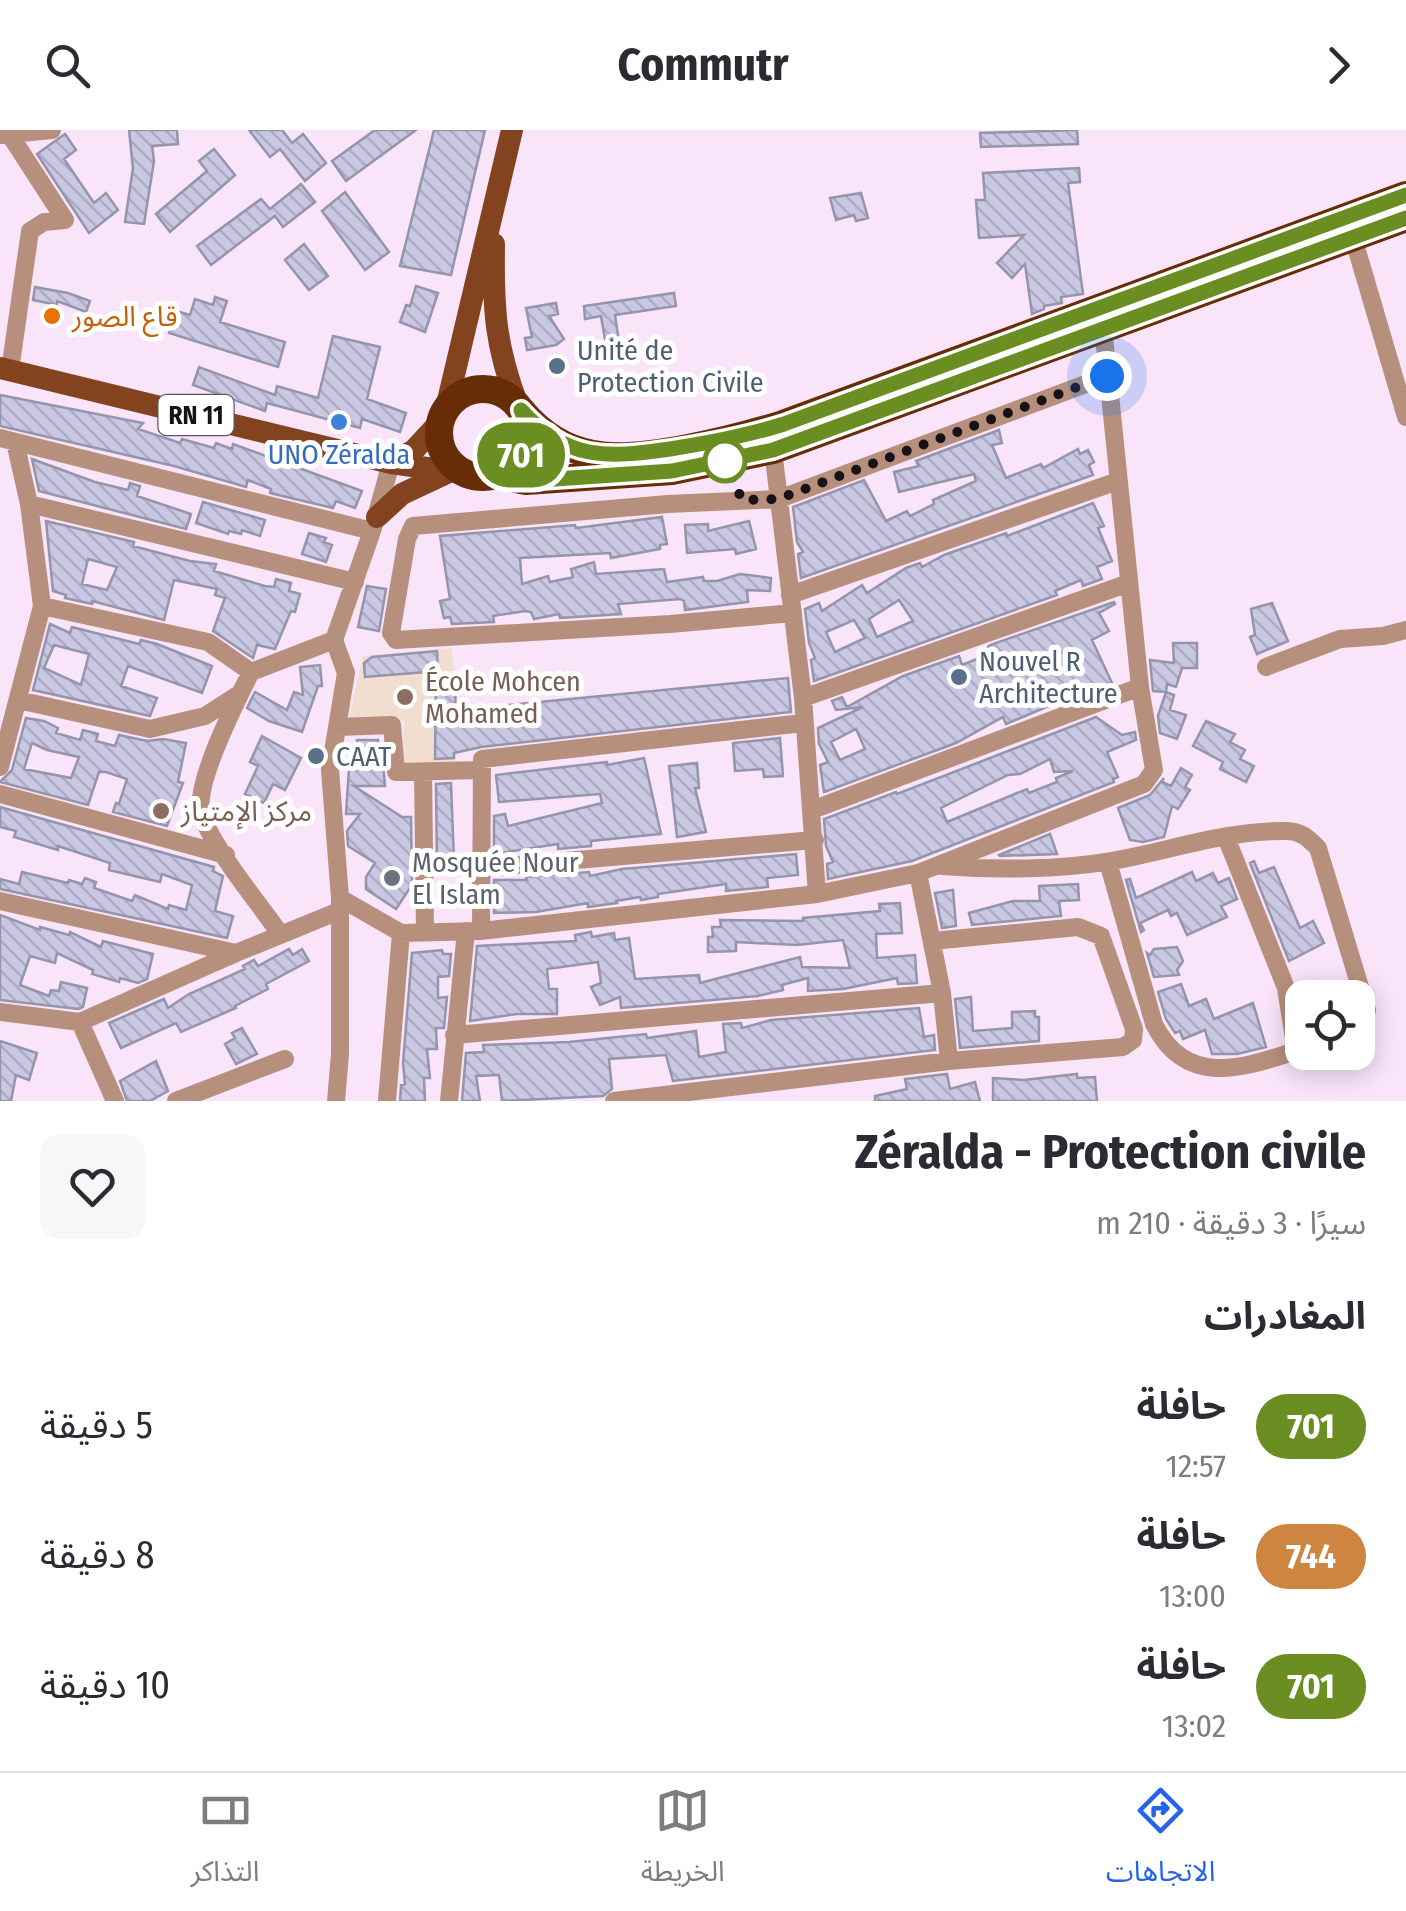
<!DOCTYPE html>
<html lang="ar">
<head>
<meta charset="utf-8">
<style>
  body { margin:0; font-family:"Fira Sans Condensed","Noto Sans Arabic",sans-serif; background:#f7f7f7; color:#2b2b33; direction:rtl; height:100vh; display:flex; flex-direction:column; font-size:38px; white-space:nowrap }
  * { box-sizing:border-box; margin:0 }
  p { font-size:32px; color:#7c7c81 }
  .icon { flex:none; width:55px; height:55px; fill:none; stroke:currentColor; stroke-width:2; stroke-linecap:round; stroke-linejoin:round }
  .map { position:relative; height:971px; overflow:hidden; direction:ltr }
  .sheet { display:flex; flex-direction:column; background:#fff; flex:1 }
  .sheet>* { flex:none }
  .badge { padding:0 20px; border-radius:32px; font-size:35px; line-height:65px }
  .tools { position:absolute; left:1285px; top:850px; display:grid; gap:20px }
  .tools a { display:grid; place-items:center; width:90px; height:90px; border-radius:20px; background:#fff; box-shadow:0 5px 25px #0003; font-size:50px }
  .you { position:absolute; width:50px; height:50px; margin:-25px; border:8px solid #fff; border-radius:50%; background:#1a73e8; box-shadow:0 0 0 15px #1a73e833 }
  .map>.badge { position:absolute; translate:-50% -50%; box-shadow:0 0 0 5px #fff }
  h2 { padding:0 40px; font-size:38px; line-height:90px }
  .round { display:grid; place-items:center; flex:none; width:105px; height:105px; border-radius:20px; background:#f7f7f7 }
  .headline { display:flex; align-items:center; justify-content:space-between; height:170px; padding:0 40px }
  h1 { font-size:48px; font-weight:700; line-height:75px }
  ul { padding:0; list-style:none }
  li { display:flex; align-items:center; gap:30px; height:130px; padding:0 40px }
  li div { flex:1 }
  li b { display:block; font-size:38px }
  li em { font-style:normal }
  li .badge { min-width:110px; font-weight:700; text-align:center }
  header { display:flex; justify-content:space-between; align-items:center; height:130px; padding:0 40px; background:#fff; font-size:45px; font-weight:700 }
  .dock { display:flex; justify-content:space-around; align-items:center; height:140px; border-top:2px solid #e1e1e2; background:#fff; font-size:28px; color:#7c7c81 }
  .dock a { display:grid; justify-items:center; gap:5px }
  .dock .on { color:#2563eb }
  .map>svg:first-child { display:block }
</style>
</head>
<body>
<header><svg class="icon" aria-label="forward" viewBox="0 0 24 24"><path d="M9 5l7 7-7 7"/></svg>Commutr<svg class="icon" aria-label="search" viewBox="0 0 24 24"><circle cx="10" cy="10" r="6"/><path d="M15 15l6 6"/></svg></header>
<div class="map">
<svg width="1406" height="971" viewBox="0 0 1406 971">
  <defs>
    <pattern id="building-back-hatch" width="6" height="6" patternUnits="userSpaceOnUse" patternTransform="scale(2.5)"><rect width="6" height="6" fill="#c9c8e2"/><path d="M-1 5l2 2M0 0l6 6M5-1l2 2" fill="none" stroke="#acabc1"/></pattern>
  </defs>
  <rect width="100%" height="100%" fill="#f9e4fa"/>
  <path fill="#f2decf" d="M451 518 456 545 454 637 400 639 405 591 349 588 363 526Z"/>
  <path fill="url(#building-back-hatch)" stroke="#9594ad" stroke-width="2.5" fill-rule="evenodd" d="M129 0H177L178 14 152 16 154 31 144 94 125 92 133 38Z
    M249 0H282L292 13 303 4 326 33 305 51 280 19 270 27Z
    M375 0H416L346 51 332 31Z
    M434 0H485L451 145 400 136Z
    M1077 0 1078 14 981 17 980 3Z
    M65 4 76 20 64 29 94 73 106 63 118 80 89 103 37 24Z
    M214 19 235 45 170 102 156 84 207 41 199 31Z
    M1079 38 1080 52 1068 53 1083 164 1061 167 1062 173 1044 176V179L1032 184 1025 134 1012 148 997 133 1024 105 979 108 976 70H985L983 43Z
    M301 54 315 72 283 97 275 86 211 135 197 116 261 69 270 79Z
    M345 62 389 122 365 140 322 81Z
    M861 63 868 88 856 91 854 85 836 90 830 68Z
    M304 114 328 146 309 160 285 130Z
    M416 156 438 163 425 202 400 192 406 175 410 176Z
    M35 157 68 163 90 171 86 182 57 171V175L33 170Z
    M674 163 676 176 615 185 620 219 607 221 601 186 585 189 584 176Z
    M215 167 227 171 220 192 285 212 278 237 169 203 176 181 190 185 195 169 213 175Z
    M556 173 558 184 549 186 564 209 556 215 527 220 525 208 532 207 526 178Z
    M333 206 380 217 367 269 406 283 400 302 362 289 360 298 267 273 265 281 193 255 199 237 275 265 277 256 318 268Z
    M0 265 143 293 138 299 180 313 182 309 214 318 216 313 232 319 233 314 362 361 355 378 336 371 333 378 270 363 271 359 248 350 246 357 174 336 0 296Z
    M999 300 1002 313 992 315 1006 348 1041 334 1043 338 1078 319 1080 324 1088 320 1094 332 1089 335 1093 345 801 448 798 424 803 422 797 412 793 377 864 350 886 391 907 381 910 386 934 374 933 370 976 351 974 344 899 362 894 342 919 336 916 331Z
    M32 329 95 352 128 360 130 353 140 356 137 366 191 384 186 399 39 361Z
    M203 372 265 390 260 406 242 400 241 404 229 401 228 404 196 393Z
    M1093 373 1104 396 1098 398 1112 431 1097 437 1102 449 1083 456 1081 450 1055 461 1057 465 814 551 811 530 815 528 809 513 805 479 819 473 822 481 862 455 867 463 906 438 920 433 922 437 944 425 1006 403 1007 406ZM899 470 913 491 877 507 869 489ZM854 490 865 508 835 522 826 502Z
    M662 387 667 414 660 415V419L611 428 610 423 520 428 522 454 548 446 550 452 569 448 573 447 571 439 594 432 596 444 664 439 667 452 703 447 704 451H717L740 444 771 448 770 461 747 460 748 472 685 480 684 471 680 469 618 474 621 484 560 488 559 484 534 489 531 482 525 481 493 486 494 492 452 494 450 487 444 488 440 471 450 469 440 406 575 395 576 398Z
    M46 391 134 412 133 416 190 431 216 434 214 441 265 456 274 457 276 449 291 453 289 461 300 464 295 482 291 481 275 519 257 515 253 528 213 501 225 468 215 465 217 459 174 450 164 490 92 471V474L65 468 66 465 53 461ZM88 429 117 437 107 460 82 454Z
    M749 391 756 419 736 424 735 419 687 423 685 395 708 394V401Z
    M309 403 326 408 324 412 332 415 326 432 302 424Z
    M367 456 386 459 379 501 358 497Z
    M1114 472 1115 474 1099 483 1109 501 1092 510 1112 553 1078 566 1077 564 1006 594 1003 587 956 613 824 662 820 635 828 632 819 614 818 598 863 577 836 580 832 571 842 567 847 577 903 546 959 526 962 535 987 525 984 521 990 515ZM856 599 865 619 840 630 831 612Z
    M1272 473 1288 511 1257 524 1250 507 1255 505 1251 479Z
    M50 494 70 503 72 497 139 514 141 510 157 514 212 536 202 563 128 536 121 556 157 568 150 586 33 560ZM54 515 89 524 81 555 44 538Z
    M1173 513H1197V538H1182L1176 557 1167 554 1166 562 1174 565 1170 580 1186 585 1177 609 1160 603 1158 586 1166 562 1153 561 1150 530 1174 533Z
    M437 521 438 541 365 547 364 533 372 527Z
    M320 535 322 556H318L302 602 269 591 247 578 255 562 287 580 294 562 303 565 300 537Z
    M456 545 455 580 788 548 791 582 481 617 454 623V628L435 629 436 547Z
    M1096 587 1122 605 1135 602 1136 610 1107 622 1118 647 1113 649 1114 652 912 731 828 749 827 734 833 732 826 716 824 689 896 662 897 664ZM1050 629 1054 642 1073 641 1056 648 1057 652 1029 663 1027 659 947 692 941 678 1008 645 1020 644Z
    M26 588 44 591 58 598 56 603 80 610 83 600 98 604 96 611 115 616 119 605 147 611 163 609 186 613 178 652 183 653 167 696 113 682 116 673 119 674 127 649 106 642H99L88 675 0 652 12 640ZM32 613 47 620 79 627 71 648 24 639Z
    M1206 591 1235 604 1230 612 1245 620 1240 629 1254 636 1246 652 1220 639 1223 632 1193 616Z
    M262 606 301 628 285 660 273 654 264 673 245 664 258 636 250 632Z
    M780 608 783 646 764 647 763 639 735 641 733 613Z
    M357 610H378V634H383L385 656H354L402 687H411L412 755 396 779 366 759V747L375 733 348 716 347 701 360 684H346L350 624H357Z
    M644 628 661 704 591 711V716L558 719V714L494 724V686L505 684 508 696 602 673 600 664 499 672 496 645 607 632V635Z
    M697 633 699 658H695L706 702 677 707 669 636Z
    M1181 638 1192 645 1185 657 1190 660 1178 679 1172 676 1164 707 1143 712 1130 710 1118 678 1150 665 1164 648 1162 652 1171 656Z
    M451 653 454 731H451V735L437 738 436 654Z
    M0 677 214 737 213 741 223 746 215 781 233 786 227 808 0 759V749L19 754 22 742 68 753 69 750 82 754 85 748 96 752 94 758 132 771 135 765 168 779 169 775 186 780 192 755 162 744 160 752 109 740 110 733 58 716V720L14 707 16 701 0 697Z
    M1050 704 1057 724 1000 726 999 725Z
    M796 724 798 745 767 748 768 757 726 761V754L658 764V767L641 770 640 767 616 771 617 773 588 777V773L536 782 494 783V750H527L526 747 589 742 590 746 622 739Z
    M1254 731 1259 743 1274 737 1300 798 1313 791 1324 813 1289 831 1250 733Z
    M1192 742 1196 751 1213 743 1218 753 1229 748 1237 769 1221 776 1227 787 1187 805 1177 783 1171 786 1168 780 1140 793 1144 800 1141 802 1126 750 1130 749 1136 768Z
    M1078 754 1079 770 1059 771 1061 786 972 795 969 783 1013 771H1040L1039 756Z
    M953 760 956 796 942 798 935 763Z
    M900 773 902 803 876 804 877 828 915 825 917 853 898 854 897 848 843 859 808 861V848L782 855 783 860 758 866 621 878 620 867 600 875 591 857 601 853 598 832 547 839 549 859H557V884H517L470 891 477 816 576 811 575 805 591 802 592 807 614 803 615 810 629 808 635 849 699 845 700 853 800 827 802 837 850 838 843 810 797 815 736 812V821L708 822V807H713L712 797H721L720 790 803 791V788L880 781 879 774Z
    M0 785 40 800V797L69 805 70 802 101 817 103 811 153 824 147 849 138 853 120 848 119 852 92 844 93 840 57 823 55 833 30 826 20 855 49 866 51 860 59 861 61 852 87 858 83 877 78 879 0 870Z
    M1177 817 1183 831 1177 840 1179 845 1154 847 1147 823 1150 825 1154 819Z
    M289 819 293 825 302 819 309 831 266 854 268 859 235 876 236 878 181 902 176 893 121 918 109 893 164 869 168 878 189 864 245 839 243 836 254 830 258 836Z
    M442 820 443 824H451L449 846 438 847V868L447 867 444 898H436L437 919H427L430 948H424L425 971H400L401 955 405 954 403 933 412 823Z
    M1181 854 1189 876 1206 869 1214 889 1253 873 1266 917 1237 924H1212L1205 900 1183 909 1180 901 1175 903 1166 889 1158 862Z
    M971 867 973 901 1012 898V882L1035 881V887H1039V911L960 918 955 869Z
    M919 878 924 907 934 905 935 920 673 951 666 925 609 929 612 959 603 966 502 971 499 945 476 946 480 971H462L466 923 484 922 483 915 569 912 646 904 647 908 696 901 699 927 726 922 723 894 741 893 742 898 771 890Z
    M242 898 257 924 236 934 225 914 235 908 232 903Z
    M0 911 37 923 29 950 16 945 11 971H0Z
    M156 931 168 961 150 971H127L120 951Z
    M947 944 950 959 975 952 980 971H875V966L907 959 905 949Z
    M1077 944V948L1095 947 1097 971H993V948L1024 950Z"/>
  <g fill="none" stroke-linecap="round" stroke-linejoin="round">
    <path stroke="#b6907d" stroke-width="18" d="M0 5 52 0
      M10 5 65 90 44 92 30 101 10 240
      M1353 107 1406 287
      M0 308 372 401
      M773 320 803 568 817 764
      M29 374 355 452
      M790 465 1118 351
      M42 476 208 512 251 542
      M793 483 670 494 396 510 391 503 407 409 413 396 668 374 779 369 1107 246
      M1266 537 1340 509 1383 506 1406 500
      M803 568 1129 453
      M18 570 150 599 205 586 236 566
      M338 597 392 595 396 642 482 640
      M0 637 42 476 29 374 15 312
      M423 642 425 802
      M0 664 226 725
      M812 680 1140 557
      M1226 707 1286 858 1296 921
      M1108 732 1154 894C1187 960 1246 937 1302 919
      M942 736C994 740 1059 740 1111 731 1169 721 1227 700 1286 701 1301 701 1308 708 1318 718L1367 880 1358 897
      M482 738 815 710
      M918 743 942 863 949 931
      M340 768 401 803 481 801 817 764 918 743 1144 654 1154 640 1140 557 1103 197
      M0 771 236 823 339 781
      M481 801 482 629 803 593
      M280 804C260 774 207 712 201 680 196 650 237 570 251 542L334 510
      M0 882 80 892 236 823
      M80 892 115 971
      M454 905 942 863
      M176 971 285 929
      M336 971 340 924V768L330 640 346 543 334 510 372 401 391 333
      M387 971 401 803
      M449 971 466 801
      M614 971 949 931 1123 917 1133 910 1134 899 1101 806 1078 797 932 811"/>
    <path stroke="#83431e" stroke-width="22" d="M494 114C493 179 495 215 518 276
      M0 238 391 333 470 344
      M446 279 512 0
      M391 333 414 320 441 291
      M377 387 402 364 449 342"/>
    <path stroke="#662d06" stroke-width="28" d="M439 303a44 44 0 1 1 88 0a44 44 0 1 1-88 0Z
      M521 280C540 303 563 319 593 324 638 334 738 308 783 294L1406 65
      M494 345 526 351 672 341 773 320 1406 88"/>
  </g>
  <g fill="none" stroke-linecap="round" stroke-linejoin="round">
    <g stroke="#fff" stroke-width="22">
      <path id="line" d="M1406 65 784 294C746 306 709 313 670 319 608 328 566 331 521 280 533 309 523 333 494 345L526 351 672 341 773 320 1406 88"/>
    </g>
    <use href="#line" stroke="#6b8e23" stroke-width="15"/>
    <path stroke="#181118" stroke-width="10" stroke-dasharray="0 18" d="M725 331 742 370 778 369 1107 246"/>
  </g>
  <circle fill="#e8710a" stroke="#fff" stroke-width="4" cx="52" cy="186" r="10"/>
  <g fill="#5c6f8a" stroke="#fff" stroke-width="4">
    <circle cx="557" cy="236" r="10"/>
    <circle cx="959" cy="547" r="10"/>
    <circle cx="316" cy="626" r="10"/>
  </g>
  <circle fill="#3f7fe0" stroke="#fff" stroke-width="4" cx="339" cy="292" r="10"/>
  <circle fill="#fff" stroke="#6b8e23" stroke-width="5" cx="725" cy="331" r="20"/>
  <g fill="#8d6e63" stroke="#fff" stroke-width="4">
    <circle cx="405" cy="567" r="10"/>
    <circle cx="161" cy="681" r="10"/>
  </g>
  <circle fill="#6b7280" stroke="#fff" stroke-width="4" cx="392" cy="748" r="10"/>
  <g text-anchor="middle" stroke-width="10" stroke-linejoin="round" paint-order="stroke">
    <rect fill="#fff" stroke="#5d585d" stroke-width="2.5" x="158.5" y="265" width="75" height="40" rx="8"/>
    <g font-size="25" font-weight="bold" fill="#181118">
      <text x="196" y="294">RN 11</text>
    </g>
    <g font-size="28" fill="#c56008" stroke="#fff" text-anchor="start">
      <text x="72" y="196">قاع الصور</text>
    </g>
    <g font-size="28" fill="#4e5e75" stroke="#fff" text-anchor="start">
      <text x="577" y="230">Unité de<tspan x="577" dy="32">Protection Civile</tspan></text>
      <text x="979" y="541">Nouvel R<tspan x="979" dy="32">Architecture</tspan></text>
      <text x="336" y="636">CAAT</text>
    </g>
    <g font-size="28" fill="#366cbe" stroke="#fff">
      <text x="339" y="334">UNO Zéralda</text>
    </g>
    <g font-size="28" fill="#785e54" stroke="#fff" text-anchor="start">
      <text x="425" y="561">École Mohcen<tspan x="425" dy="32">Mohamed</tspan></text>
      <text x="181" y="691">مركز الإمتياز</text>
    </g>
    <g font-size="28" fill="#5b616d" stroke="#fff" text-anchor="start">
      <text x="412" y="742">Mosquée Nour<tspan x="412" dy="32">El Islam</tspan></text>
    </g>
  </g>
</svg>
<div class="tools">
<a><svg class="icon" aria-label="locate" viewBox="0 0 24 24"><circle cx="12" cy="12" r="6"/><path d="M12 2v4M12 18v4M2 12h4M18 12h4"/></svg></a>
</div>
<div class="you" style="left:1107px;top:246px"></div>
<b class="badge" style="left:521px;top:325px;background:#6b8e23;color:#fff">701</b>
</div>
<section class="sheet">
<div class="headline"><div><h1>Zéralda - Protection civile</h1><p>سيرًا · 3 دقيقة · 210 m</p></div><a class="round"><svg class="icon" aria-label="heart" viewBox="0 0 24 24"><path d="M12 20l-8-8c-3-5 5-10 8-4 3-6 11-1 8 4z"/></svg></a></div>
<h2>المغادرات</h2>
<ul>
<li><span class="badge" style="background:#6b8e23;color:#fff">701</span><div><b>حافلة</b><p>12:57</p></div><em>5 دقيقة</em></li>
<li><span class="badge" style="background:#cd853f;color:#fff">744</span><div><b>حافلة</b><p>13:00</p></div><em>8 دقيقة</em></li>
<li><span class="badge" style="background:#6b8e23;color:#fff">701</span><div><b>حافلة</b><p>13:02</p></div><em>10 دقيقة</em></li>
</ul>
</section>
<nav class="dock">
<a class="on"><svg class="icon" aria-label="directions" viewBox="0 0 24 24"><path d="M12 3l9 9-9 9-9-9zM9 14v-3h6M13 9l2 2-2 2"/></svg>الاتجاهات</a>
<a><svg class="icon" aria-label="map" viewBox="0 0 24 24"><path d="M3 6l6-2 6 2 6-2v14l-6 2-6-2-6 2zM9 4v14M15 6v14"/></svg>الخريطة</a>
<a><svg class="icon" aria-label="tickets" viewBox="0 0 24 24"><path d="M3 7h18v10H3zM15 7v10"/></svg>التذاكر</a>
</nav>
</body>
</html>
